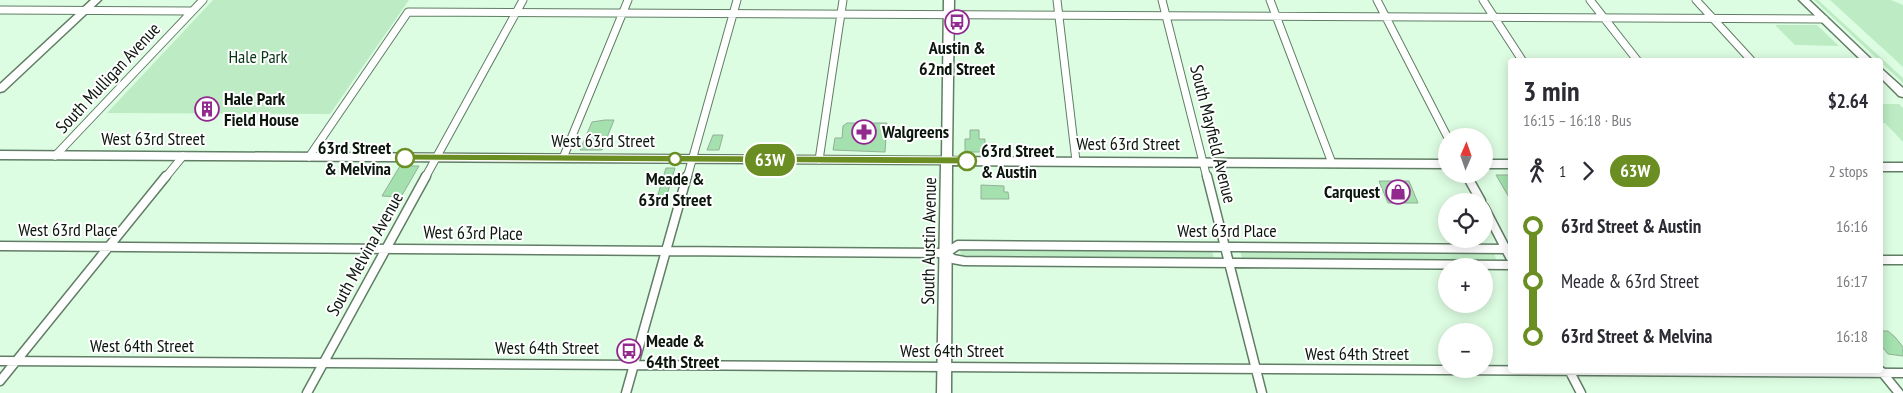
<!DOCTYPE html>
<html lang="en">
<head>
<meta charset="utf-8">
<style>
  body { margin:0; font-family:"PT Sans Narrow",sans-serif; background:#f7f7f7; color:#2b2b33; height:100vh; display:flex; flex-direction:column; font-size:19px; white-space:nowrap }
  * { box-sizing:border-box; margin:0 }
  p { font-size:16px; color:#7c7c81 }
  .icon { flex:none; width:28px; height:28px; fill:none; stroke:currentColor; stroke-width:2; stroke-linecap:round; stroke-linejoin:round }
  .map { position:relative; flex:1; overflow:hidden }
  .drawer { position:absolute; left:1508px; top:58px; width:375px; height:315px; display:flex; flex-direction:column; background:#fff; border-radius:5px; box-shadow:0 2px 12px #0003 }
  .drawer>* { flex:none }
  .badge { padding:0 10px; border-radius:16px; font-size:18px; line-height:32px }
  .needle { width:32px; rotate:2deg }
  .fabs { position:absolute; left:1438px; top:128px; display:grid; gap:10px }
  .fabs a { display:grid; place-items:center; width:55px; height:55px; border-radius:50%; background:#fff; box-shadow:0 2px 12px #0003; font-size:25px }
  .map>.badge { position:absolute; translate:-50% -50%; box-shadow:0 0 0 2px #fff }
  .legs { display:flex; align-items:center; gap:8px; height:55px; padding:0 15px; font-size:16px }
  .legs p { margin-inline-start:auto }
  .overview { display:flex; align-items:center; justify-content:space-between; height:85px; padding:0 15px }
  h1 { font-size:28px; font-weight:700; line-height:38px }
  ul { padding:0 15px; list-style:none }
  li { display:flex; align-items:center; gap:18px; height:55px; font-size:19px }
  li i { display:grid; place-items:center; width:8px; height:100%; margin:0 6px; background:currentColor }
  li i::after { content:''; width:12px; height:12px; margin:-6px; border:4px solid; border-radius:50%; background:#fff }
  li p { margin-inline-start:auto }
  li:first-child i { background:linear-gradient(#0000 50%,currentColor 0) }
  li:last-child i { background:linear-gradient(currentColor 50%,#0000 0) }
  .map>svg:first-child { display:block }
</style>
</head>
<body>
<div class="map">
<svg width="1903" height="393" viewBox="0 0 1903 393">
  <rect width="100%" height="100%" fill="#ddfde2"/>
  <path fill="#bdecc4" d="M213 0H409L330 114 107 113Z
    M1814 0H1818L1903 78V83Z
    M1830 0H1891L1903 5V67Z
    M1775 25H1817L1839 46 1795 45Z
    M1880 104H1899L1903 108V142L1885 123H1880Z
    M960 248 1212 250 1214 258 961 257Z
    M1240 249 1493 251 1497 261 1242 259Z"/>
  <path fill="#a4e1ae" stroke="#92b096" d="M605 120H614L602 150H580L592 122Z
    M847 123H887L885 152 833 150 835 138H842L843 126Z
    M970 130H979V139H985V152H965V139H970Z
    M713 135H723L719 150H707Z
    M400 166H419L401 197 382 196Z
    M666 168H675L666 198H657Z
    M1496 175H1510V199Z
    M1379 181H1409L1418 203H1388Z
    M981 185 1004 186V192H1008L1009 199H981Z
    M1880 331H1888L1895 337 1903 347V356L1888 354 1880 344Z"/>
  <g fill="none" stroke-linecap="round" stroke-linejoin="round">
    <g stroke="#617d65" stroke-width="9">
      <path id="street-far1" d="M1057 0 1076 161
        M1162 0 1207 178
        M1270 0 1332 163
        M1377 0 1447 136
        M1483 0 1522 60
        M1590 0 1637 60
        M1696 0 1751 60
        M0 10 192 11
        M55 156 203 0
        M309 157 408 12 1824 19
        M563 158 628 0
        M819 160 843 0
        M1466 174 1468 178
        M165 178 183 156
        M425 178 523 0
        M687 178 737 0"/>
    </g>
    <g stroke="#617d65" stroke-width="11">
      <path id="street" d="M1207 176 1262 393
        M1467 176 1481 201
        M1484 207 1510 257
        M0 246 946 253 953 259 964 261 1510 265
        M946 253 958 245 1510 249
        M1880 260H1903
        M0 361 1903 373
        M1569 370 1581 393
        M1881 371 1899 393
        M0 381 166 176
        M307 393 426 176
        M626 393 687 176"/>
    </g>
    <g stroke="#617d65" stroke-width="3">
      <path id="secondary" d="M91 0H101L4 91 0 92V84Z
        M944 0H954L952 157 1446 160V168L952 165 951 393H937L941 164 0 159V151L942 157Z
        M1799 0H1809L1872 60H1861Z
        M1880 69 1883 70 1903 88V97L1899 96 1880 77Z
        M1484 160H1510V168H1484Z
        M1880 163H1903V171H1880Z"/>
    </g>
    <use href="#street-far1" stroke="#fff" stroke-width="7"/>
    <use href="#street" stroke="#fff" stroke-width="8"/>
    <use href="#secondary" fill="#fff" fill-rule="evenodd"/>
  </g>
  <path fill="#6b8e23" stroke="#fff" d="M405 154 967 157 972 161 967 164 402 160 400 158Z"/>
  <defs>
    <g id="bus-ring" transform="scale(1.25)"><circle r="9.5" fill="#fff" stroke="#91298e" stroke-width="1.5"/><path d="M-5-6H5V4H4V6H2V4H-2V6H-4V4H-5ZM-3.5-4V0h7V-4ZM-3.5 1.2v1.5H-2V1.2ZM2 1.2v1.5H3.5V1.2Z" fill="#91298e"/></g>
    <g id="building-ring" transform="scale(1.25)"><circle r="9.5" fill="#fff" stroke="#91298e" stroke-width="1.5"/><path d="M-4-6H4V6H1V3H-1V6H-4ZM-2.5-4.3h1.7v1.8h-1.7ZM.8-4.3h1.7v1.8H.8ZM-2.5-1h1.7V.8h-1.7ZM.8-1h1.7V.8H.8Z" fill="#91298e"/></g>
    <g id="pharmacy-ring" transform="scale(1.25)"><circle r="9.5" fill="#fff" stroke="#91298e" stroke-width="1.5"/><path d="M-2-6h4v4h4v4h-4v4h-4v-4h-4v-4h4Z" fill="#91298e"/></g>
    <g id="shop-ring" transform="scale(1.25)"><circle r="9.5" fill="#fff" stroke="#91298e" stroke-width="1.5"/><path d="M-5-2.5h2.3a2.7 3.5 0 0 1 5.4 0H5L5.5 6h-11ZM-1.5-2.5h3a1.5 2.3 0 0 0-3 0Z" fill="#91298e"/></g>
  </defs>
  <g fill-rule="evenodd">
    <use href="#bus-ring" x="957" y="22"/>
    <use href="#building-ring" x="207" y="109"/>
    <use href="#pharmacy-ring" x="864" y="132"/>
    <use href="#shop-ring" x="1398" y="192"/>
    <use href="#bus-ring" x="629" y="351"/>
  </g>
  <g fill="#fff" stroke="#6b8e23" stroke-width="2.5">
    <circle cx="405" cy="158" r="9"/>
    <circle cx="675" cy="159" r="6"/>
    <circle cx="967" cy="161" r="9"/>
  </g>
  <g text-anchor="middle" stroke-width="4" stroke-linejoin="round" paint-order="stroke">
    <g font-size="18" font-weight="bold" fill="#0b160d" stroke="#fff" text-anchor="start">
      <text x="957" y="54" text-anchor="middle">Austin &amp;<tspan x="957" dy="21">62nd Street</tspan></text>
      <text x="224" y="105">Hale Park<tspan x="224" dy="21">Field House</tspan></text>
      <text x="882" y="138">Walgreens</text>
      <text x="1380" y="198" text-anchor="end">Carquest</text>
      <text x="646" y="347">Meade &amp;<tspan x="646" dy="21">64th Street</tspan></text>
    </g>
    <g font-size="18" fill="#073516" stroke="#fff">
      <text x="258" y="63">Hale Park</text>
    </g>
    <g font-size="18" fill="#0b160d" stroke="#fff">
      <text transform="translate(108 78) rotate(-47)" y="6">South Mulligan Avenue</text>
      <text transform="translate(1213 134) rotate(76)" y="6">South Mayfield Avenue</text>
      <text x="153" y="145">West 63rd Street</text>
      <text x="603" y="147">West 63rd Street</text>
      <text x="1128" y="150">West 63rd Street</text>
      <text x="68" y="236">West 63rd Place</text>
      <text x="1227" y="237">West 63rd Place</text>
      <text transform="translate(473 233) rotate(1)" y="6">West 63rd Place</text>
      <text transform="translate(929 241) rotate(-89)" y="6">South Austin Avenue</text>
      <text transform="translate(365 254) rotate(-61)" y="6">South Melvina Avenue</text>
      <text x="142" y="352">West 64th Street</text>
      <text x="547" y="354">West 64th Street</text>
      <text x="952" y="357">West 64th Street</text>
      <text x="1357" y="360">West 64th Street</text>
    </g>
    <g font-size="18" font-weight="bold" fill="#0b160d" stroke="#fff" text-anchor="end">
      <text x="391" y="154">63rd Street<tspan x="391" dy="21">&amp; Melvina</tspan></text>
      <text x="981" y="157" text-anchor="start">63rd Street<tspan x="981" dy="21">&amp; Austin</tspan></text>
      <text x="675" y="185" text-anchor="middle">Meade &amp;<tspan x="675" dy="21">63rd Street</tspan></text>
    </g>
  </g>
</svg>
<div class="fabs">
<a><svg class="needle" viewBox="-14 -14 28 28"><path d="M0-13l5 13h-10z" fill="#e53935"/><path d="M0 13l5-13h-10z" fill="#7c7c81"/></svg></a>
<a><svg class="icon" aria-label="locate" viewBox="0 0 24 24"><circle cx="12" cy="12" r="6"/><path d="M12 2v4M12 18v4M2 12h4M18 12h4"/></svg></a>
<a>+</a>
<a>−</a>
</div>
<b class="badge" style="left:770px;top:160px;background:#6b8e23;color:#fff">63W</b>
<section class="drawer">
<div class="overview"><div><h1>3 min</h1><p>16:15 – 16:18 · Bus</p></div><b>$2.64</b></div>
<div class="legs"><svg class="icon" aria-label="walk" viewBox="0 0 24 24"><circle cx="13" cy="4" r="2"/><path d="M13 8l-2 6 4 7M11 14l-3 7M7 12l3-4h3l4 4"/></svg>1<svg class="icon" aria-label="forward" viewBox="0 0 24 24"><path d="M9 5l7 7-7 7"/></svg><b class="badge" style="background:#6b8e23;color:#fff">63W</b><p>2 stops</p></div>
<ul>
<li><i style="color:#6b8e23"></i><b>63rd Street &amp; Austin</b><p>16:16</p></li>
<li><i style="color:#6b8e23"></i><span>Meade &amp; 63rd Street</span><p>16:17</p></li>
<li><i style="color:#6b8e23"></i><b>63rd Street &amp; Melvina</b><p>16:18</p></li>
</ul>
</section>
</div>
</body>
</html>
